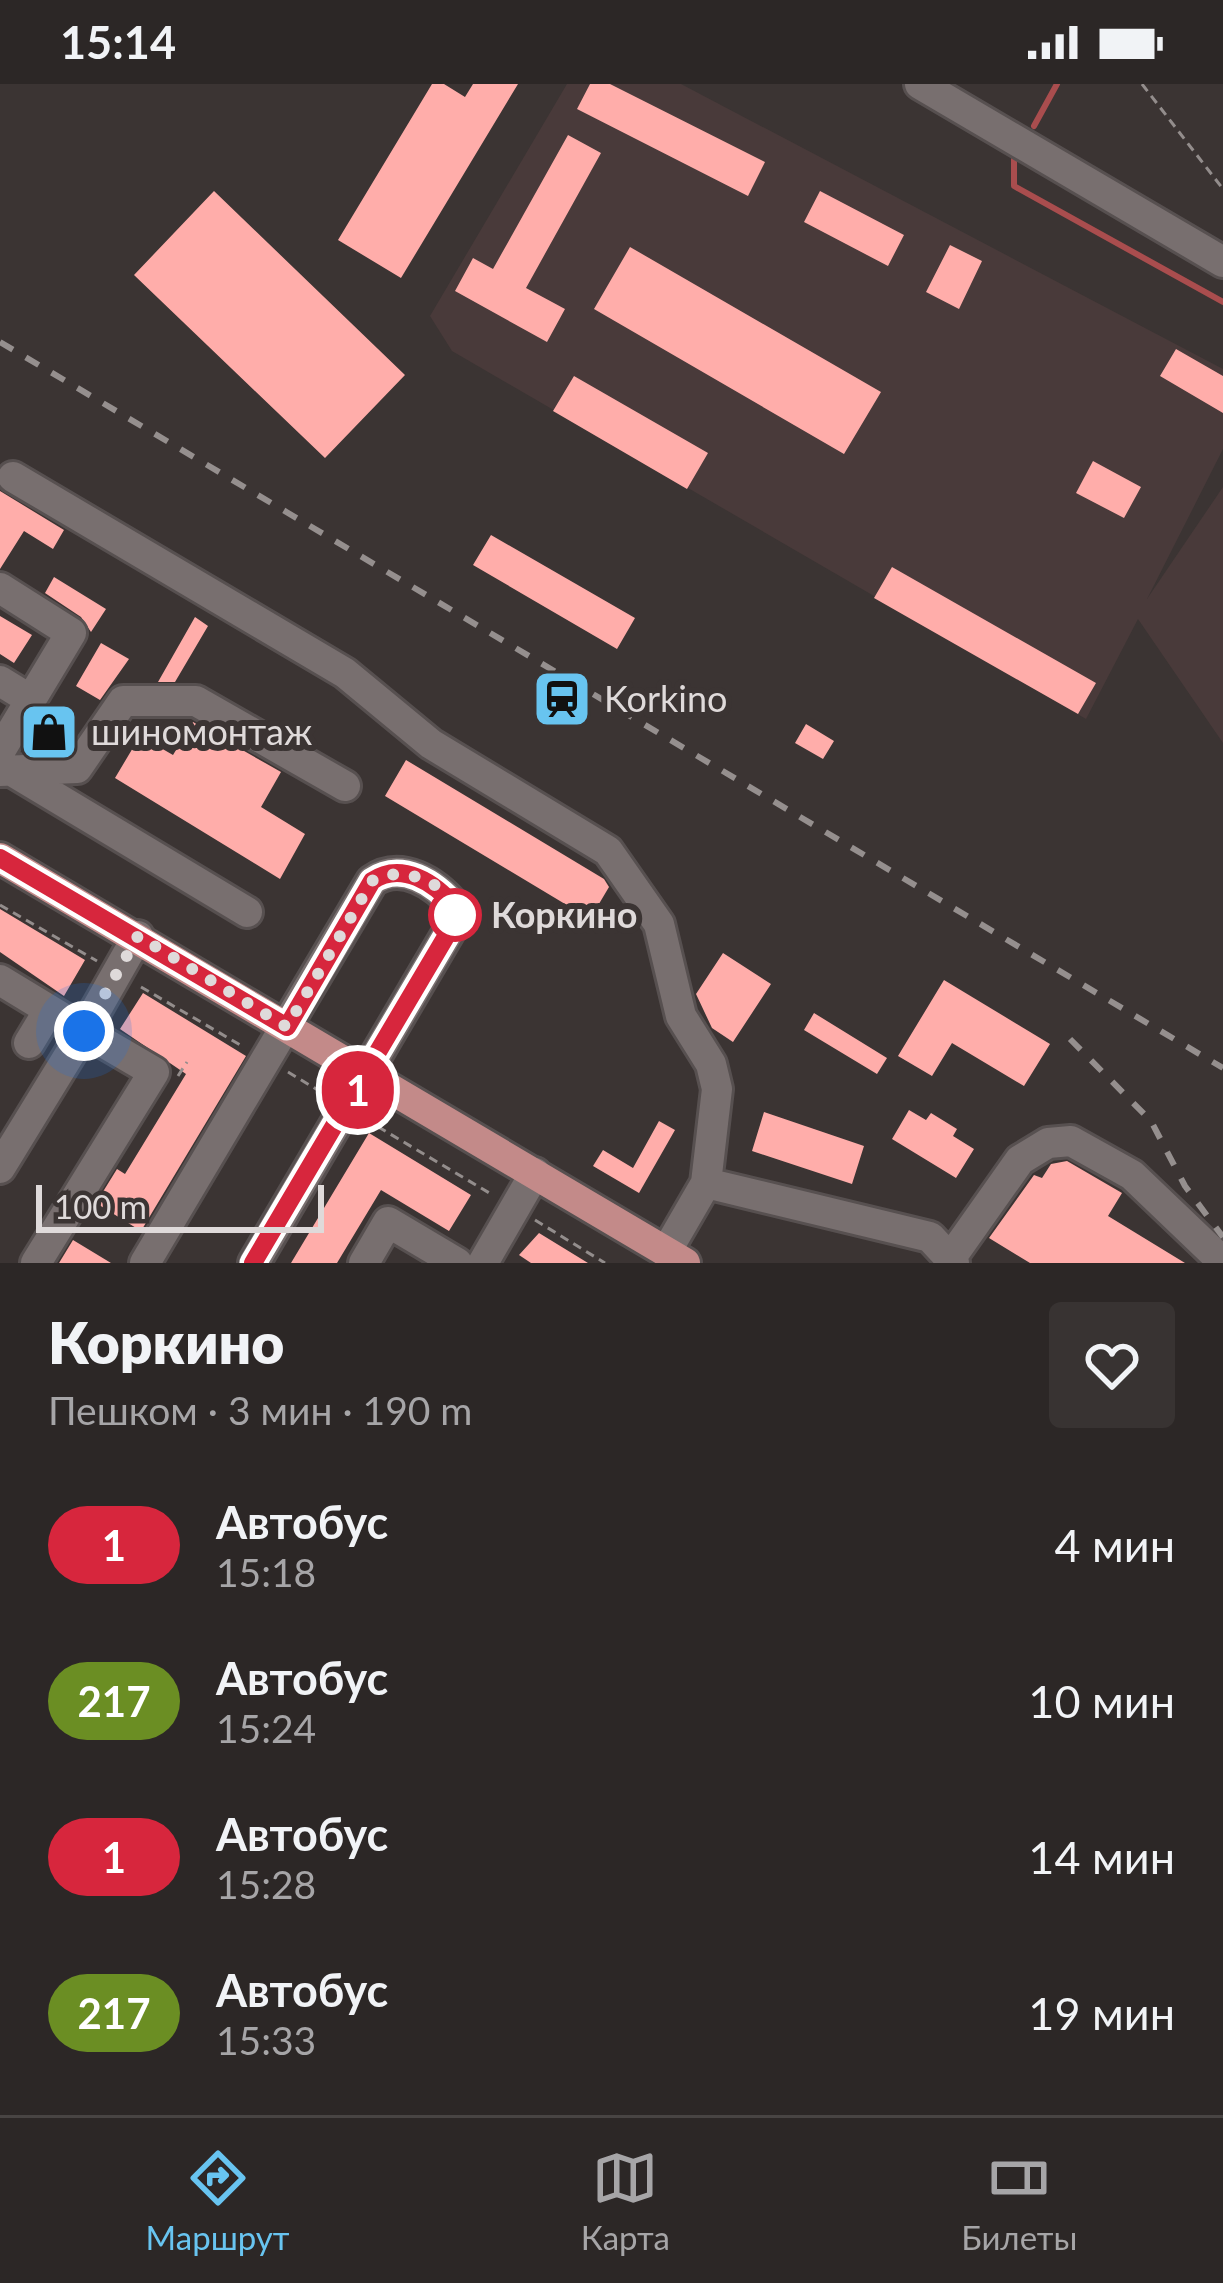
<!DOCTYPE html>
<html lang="ru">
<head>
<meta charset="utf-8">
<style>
  body { margin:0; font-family:Lato,sans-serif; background:#383332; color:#f1f3f6; height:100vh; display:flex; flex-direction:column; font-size:45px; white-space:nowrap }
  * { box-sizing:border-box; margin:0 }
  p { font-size:39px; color:#a6a5a7 }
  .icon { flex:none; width:66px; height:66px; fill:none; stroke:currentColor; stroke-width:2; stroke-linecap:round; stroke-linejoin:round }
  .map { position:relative; height:1179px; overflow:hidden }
  .details { display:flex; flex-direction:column; background:#2c2726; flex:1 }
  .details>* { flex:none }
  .badge { padding:0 24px; border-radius:39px; font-size:42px; line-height:78px }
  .scale { position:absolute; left:36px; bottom:30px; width:288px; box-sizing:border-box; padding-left:12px; border:6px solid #dfdada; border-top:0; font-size:33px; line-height:42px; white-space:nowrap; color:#dfdada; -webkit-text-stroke:9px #3b3433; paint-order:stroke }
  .you { position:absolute; width:60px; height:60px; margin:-30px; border:9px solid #fff; border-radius:50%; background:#1a73e8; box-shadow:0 0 0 18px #1a73e833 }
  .map>.badge { position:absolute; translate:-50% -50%; box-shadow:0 0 0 6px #fff }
  .round { display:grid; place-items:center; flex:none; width:126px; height:126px; border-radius:12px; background:#383332 }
  .headline { display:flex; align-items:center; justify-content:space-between; height:204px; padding:0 48px }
  h1 { font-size:57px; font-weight:800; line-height:90px }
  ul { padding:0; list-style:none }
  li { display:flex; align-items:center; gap:36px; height:156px; padding:0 48px }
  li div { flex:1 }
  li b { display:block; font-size:45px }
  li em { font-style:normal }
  li .badge { min-width:132px; font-weight:700; text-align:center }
  .status { display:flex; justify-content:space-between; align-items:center; height:84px; padding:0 60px; background:#2c2726; direction:ltr }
  .status svg { height:33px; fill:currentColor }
  .menu { display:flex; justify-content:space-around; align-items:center; height:168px; border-top:3px solid #484443; background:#2c2726; font-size:33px; color:#a6a5a7 }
  .menu a { display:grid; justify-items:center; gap:6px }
  .menu .on { color:#68c4f0 }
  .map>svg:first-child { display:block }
</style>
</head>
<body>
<div class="status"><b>15:14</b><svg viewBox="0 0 49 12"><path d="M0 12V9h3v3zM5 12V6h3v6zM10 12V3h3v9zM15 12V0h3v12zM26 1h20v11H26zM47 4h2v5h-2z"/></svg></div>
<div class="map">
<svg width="1223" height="1179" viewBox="0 0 1223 1179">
  <rect width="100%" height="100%" fill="#3b3433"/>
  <path fill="#493a3a" d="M567 0H681L1223 285V365L1147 515 1223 403V659L1138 535 1086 635 452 267 430 232Z"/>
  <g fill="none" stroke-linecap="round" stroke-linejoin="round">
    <path stroke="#a94d4e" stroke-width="6" d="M1034 42 1057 0
      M1014 75V102L1223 218"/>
  </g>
  <path fill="#ffadaa" d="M432 0H444L465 13 473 0H518L401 194 338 156Z
    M590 0H610L765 78 748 112 577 25Z
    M568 51 601 69 526 204 565 225 547 258 455 207 473 174 493 185Z
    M214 107 405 291 325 374 134 191Z
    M820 107 904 151 888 182 804 138Z
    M950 161 982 177 959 225 926 208Z
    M630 163 881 308 844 370 594 225Z
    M1176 265 1223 292V329L1160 292Z
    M574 292 708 369 687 405 553 327Z
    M1093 377 1141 403 1124 434 1076 409Z
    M0 407 64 446 53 465 24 447 0 485Z
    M491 451 635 534 617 565 473 481Z
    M892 483 1096 599 1078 630 874 514Z
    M54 493 106 525 91 548 81 533 45 509Z
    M0 532 32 551 14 579 0 570Z
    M195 533 208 542 175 598H158Z
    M101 559 129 575 100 616 76 602Z
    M193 638 281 688 261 723 305 750 280 795 115 694 140 652 173 671Z
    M806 640 834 657 823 675 795 659Z
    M406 676 604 795 609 803 590 835 385 712Z
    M0 825 85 876 64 912 0 868Z
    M723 869 771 900 733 958 712 944 696 910Z
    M944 896 1050 960 1024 1002 952 959 932 992 898 972Z
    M143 909 246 972 141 1147 96 1119 117 1085 125 1090 186 990 120 945Z
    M814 929 887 974 877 990 804 946Z
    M909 1026 926 1036 931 1029 957 1045 953 1052 974 1065 956 1094 892 1055Z
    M764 1028 864 1062 852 1100 752 1067Z
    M659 1037 675 1046 639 1109 593 1082 603 1066 633 1084Z
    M369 1049 471 1111 449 1147 381 1106 337 1179H291Z
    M1067 1077 1122 1109 1108 1132 1185 1179H1030L989 1154 1034 1091 1042 1094 1051 1080Z
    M539 1149 588 1179H531L519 1171Z
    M73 1156 111 1179H59Z"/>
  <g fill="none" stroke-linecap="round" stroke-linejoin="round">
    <g stroke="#575050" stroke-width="36">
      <path id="minor" d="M920 0 1223 178
        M13 393 345 589 431 660 608 767 659 840 681 932 711 980 717 1005 706 1099 666 1168
        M0 504 71 549 0 667
        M0 597 31 616
        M0 687 77 684 123 617H196L345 702
        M12 687 247 828
        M0 896 84 947 138 852
        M29 959 49 926
        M0 1084 84 947 154 988 36 1179
        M706 1099 930 1153 954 1179
        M950 1175 1020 1076 1048 1059 1071 1057 1132 1091 1223 1178
        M145 1179 372 797C401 777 435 798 456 824L454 839 254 1179
        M364 1179 388 1138 457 1179
        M483 1179 535 1089"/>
    </g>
    <g stroke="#575050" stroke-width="36">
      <path id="major" d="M0 774 685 1179"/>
    </g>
    <path stroke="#938d8c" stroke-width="3" stroke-dasharray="9 6" stroke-linecap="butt" d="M1142 0 1223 105
      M0 821 97 877
      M141 903 242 962
      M288 988 326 1011
      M178 992 187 978
      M365 1035 491 1110
      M535 1136 605 1179"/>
    <use href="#minor" stroke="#786f6f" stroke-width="30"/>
    <use href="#major" stroke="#c38a89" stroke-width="30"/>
    <path stroke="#958f8e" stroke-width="6" stroke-dasharray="15 15" stroke-linecap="butt" d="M0 258 1223 984
      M1070 955 1151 1037 1185 1102 1223 1153"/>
  </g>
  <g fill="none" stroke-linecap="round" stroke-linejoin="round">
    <g stroke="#fff" stroke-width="27">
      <path id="line" d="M0 774 287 943 372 797C401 777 435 798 456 824L454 839 253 1179"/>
    </g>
    <use href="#line" stroke="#d7263d" stroke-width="18"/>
    <path stroke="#dfdada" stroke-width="12" stroke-dasharray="0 21.6" d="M84 947 138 852 287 943 372 797C398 780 452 797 455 831"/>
  </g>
  <defs>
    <g id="station-square" transform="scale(3)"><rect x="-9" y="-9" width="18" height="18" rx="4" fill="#68c4f0" stroke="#3b3433"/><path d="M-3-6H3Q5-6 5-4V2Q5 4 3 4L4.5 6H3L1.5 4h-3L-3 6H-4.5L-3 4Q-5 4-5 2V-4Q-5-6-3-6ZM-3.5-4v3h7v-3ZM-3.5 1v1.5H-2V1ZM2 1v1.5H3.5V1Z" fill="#111"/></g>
    <g id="shop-square" transform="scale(3)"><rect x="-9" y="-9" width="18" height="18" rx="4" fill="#68c4f0" stroke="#3b3433"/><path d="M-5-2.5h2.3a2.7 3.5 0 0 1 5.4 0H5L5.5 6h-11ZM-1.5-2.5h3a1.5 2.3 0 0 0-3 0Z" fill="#111"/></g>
  </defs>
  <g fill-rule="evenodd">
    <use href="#station-square" x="562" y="615"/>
    <use href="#shop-square" x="49" y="648"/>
  </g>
  <circle fill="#fff" stroke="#d7263d" stroke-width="6" cx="455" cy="831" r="24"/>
  <g text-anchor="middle" stroke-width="12" stroke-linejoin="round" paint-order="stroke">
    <g font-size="36" fill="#dfdada" stroke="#3b3433" text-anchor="start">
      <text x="604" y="628">Korkino</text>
      <text x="91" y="661">шиномонтаж</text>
    </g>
    <g font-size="36" font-weight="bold" fill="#dfdada" stroke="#3b3433" text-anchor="start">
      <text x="491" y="844">Коркино</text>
    </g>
  </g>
</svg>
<div class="scale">100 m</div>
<div class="you" style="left:84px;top:947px"></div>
<b class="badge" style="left:358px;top:1006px;background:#d7263d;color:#fff">1</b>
</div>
<section class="details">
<div class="headline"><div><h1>Коркино</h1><p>Пешком · 3 мин · 190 m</p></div><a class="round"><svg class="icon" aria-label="heart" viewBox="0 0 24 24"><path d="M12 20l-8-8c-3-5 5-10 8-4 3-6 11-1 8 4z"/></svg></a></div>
<ul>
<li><span class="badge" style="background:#d7263d;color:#fff">1</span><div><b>Автобус</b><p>15:18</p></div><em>4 мин</em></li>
<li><span class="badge" style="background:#6b8e23;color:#fff">217</span><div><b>Автобус</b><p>15:24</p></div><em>10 мин</em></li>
<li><span class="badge" style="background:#d7263d;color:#fff">1</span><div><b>Автобус</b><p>15:28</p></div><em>14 мин</em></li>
<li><span class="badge" style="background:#6b8e23;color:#fff">217</span><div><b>Автобус</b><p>15:33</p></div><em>19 мин</em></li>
</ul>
</section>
<nav class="menu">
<a class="on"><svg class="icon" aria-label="directions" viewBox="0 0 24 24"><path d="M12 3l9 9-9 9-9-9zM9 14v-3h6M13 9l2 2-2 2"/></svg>Маршрут</a>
<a><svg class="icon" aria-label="map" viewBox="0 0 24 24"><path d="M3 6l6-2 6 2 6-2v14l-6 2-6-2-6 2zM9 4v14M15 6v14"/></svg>Карта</a>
<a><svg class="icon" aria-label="tickets" viewBox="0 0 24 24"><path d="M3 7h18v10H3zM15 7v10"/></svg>Билеты</a>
</nav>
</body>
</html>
